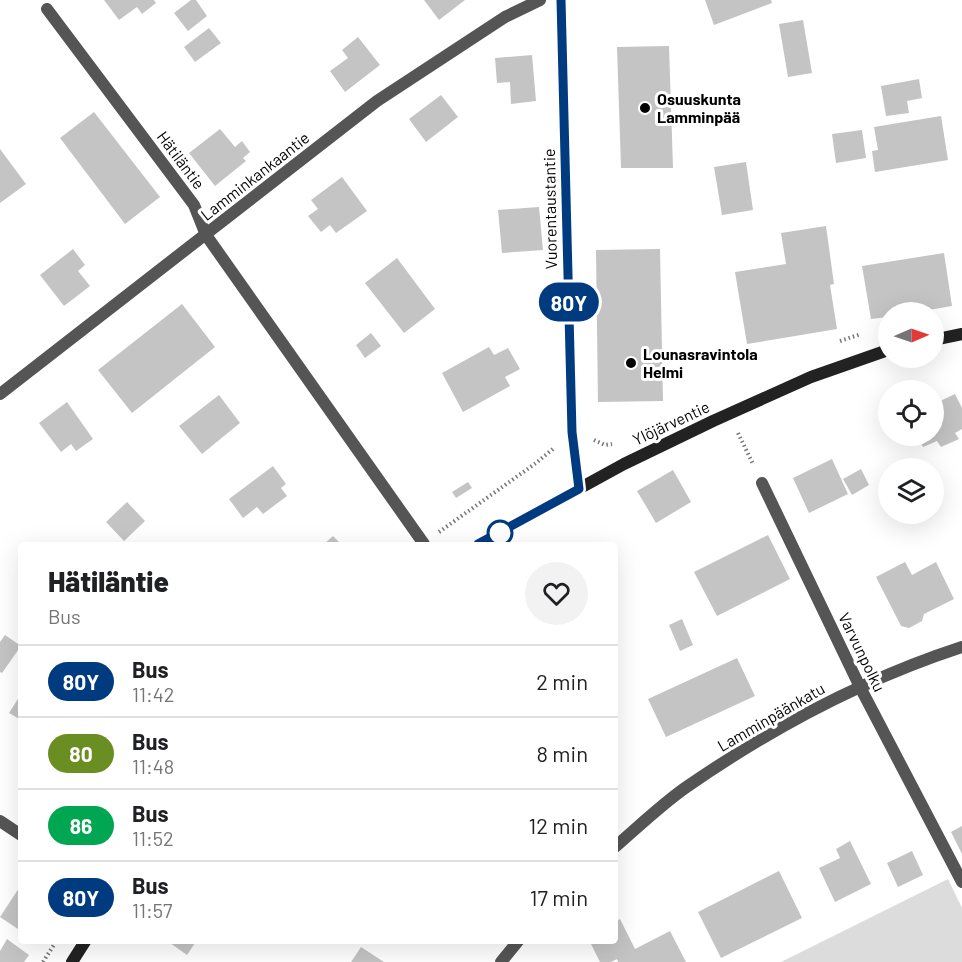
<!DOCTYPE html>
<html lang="en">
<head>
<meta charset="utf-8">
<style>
  body { margin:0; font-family:Barlow,sans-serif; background:#f2f2f2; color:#202124; height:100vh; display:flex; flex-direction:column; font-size:22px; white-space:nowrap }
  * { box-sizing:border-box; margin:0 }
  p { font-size:20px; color:#757577 }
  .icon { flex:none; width:33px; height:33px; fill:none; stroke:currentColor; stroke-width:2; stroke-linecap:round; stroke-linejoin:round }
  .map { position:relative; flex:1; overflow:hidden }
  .panel { position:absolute; left:18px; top:542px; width:600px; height:402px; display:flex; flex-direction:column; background:#fff; border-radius:6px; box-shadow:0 6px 24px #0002 }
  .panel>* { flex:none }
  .badge { padding:0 12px; border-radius:20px; font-size:21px; line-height:39px }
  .needle { width:39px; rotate:88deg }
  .fabs { position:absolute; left:878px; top:302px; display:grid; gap:12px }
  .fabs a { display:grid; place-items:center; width:66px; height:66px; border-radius:50%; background:#fff; box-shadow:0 6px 24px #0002; font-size:30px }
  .map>.badge { position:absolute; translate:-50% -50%; box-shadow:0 0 0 3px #fff }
  .round { display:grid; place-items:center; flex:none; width:63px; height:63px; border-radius:32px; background:#f2f2f2 }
  .overview { display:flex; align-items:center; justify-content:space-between; height:102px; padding:0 30px }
  h1 { font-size:28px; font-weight:800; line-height:45px }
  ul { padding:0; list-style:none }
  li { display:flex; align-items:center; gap:18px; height:72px; padding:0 30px; border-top:2px solid #e0e0e0 }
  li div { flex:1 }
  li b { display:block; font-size:22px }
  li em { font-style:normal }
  li .badge { min-width:66px; font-weight:700; text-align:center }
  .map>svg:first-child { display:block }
</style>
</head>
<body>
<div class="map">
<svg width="962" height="962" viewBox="0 0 962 962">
  <rect width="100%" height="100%" fill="#fff"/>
  <path fill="#dcdcdc" d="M948 879 962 908V962H781Z"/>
  <path fill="#c4c4c4" d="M104 0H154L156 3 142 14 137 7 119 20Z
    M191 0H196L207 16 188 31 174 13Z
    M424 0H465L439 20Z
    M705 0H771L772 3 714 25Z
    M803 20 812 73 788 77 779 24Z
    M209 28 221 43 195 62 184 47Z
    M358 37 380 65 345 92 330 71 348 58 342 50Z
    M669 46 673 168H621L617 47Z
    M532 55 536 101 511 104 510 82 497 83 495 58Z
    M919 79 922 98 907 101 909 113 886 116 881 86Z
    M441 95 458 117 426 142 409 119Z
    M94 112 160 197 125 224 60 138Z
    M941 116 948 160 875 172 872 151 878 150 874 127Z
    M220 129 235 147 242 141 250 152 243 158 246 161 215 186 189 153Z
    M862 130 866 158 836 163 832 134Z
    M0 149 26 184 0 203Z
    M746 162 753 210 722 215 714 167Z
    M342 177 367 211 336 233 330 225 321 232 308 216 318 209 311 200Z
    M539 207 543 250 502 253 498 210Z
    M826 226 834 284 830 285 837 329 747 344 735 272 786 264 781 233Z
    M73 249 85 265 78 271 90 286 64 306 40 275Z
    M660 249 663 401 598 402 596 250Z
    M944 253 952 306 917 312H888V317L871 319 862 266Z
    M397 258 435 309 404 333 365 283Z
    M182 304 215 347 132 413 98 370Z
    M371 333 381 346 365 358 356 345Z
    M489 347 494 355 508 348 520 369 505 377 510 386 463 412 442 373Z
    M955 394 962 408V429L955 433 959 439 941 447 937 441 923 447 917 435H933V396L935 395 938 402Z
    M219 395 240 423 202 454 179 426Z
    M67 402 93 439 76 451 71 444 61 452 39 423Z
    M832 459 848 494 809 513 793 478Z
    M273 466 286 484 281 488 287 496 263 514 257 507 243 518 229 499Z
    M861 469 869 485 852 495 843 479Z
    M673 470 691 502 656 523 637 491Z
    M468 482 472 488 456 498 452 492Z
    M127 502 145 521 124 541 106 522Z
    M768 535 790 579 717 616 694 572Z
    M333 536 341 544H324Z
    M905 562 912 575 936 562 954 599 924 614 922 621 909 628 901 626 876 577Z
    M682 619 693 645 680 651 669 625Z
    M5 635 21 646 2 673 0 672V642Z
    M737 658 755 696 666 737 648 699Z
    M21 694V720L9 713Z
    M962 826V854L951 832Z
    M850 841 871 884 835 902 819 868 840 858 836 849Z
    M912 851 923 875 898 887 887 863Z
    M779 871 802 918 721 958 698 912Z
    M21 885V931L0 917Z
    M620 919 635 949 670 931 686 962H618L617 959 611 962H600L589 940H615V922Z
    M7 939 29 955 24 962H0V951Z
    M166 940H197L187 955Z
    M361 947 384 962H351Z"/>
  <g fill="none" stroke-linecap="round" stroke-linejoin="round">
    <path stroke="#777" stroke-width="4" stroke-dasharray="1.5 3" stroke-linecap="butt" d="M840 341 861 334
      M738 433 753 464
      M594 440 605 445 612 444
      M439 532 536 463 554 448
      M43 962 57 940"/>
    <path stroke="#555" stroke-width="12" d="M47 9 194 205 206 235 424 544
      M0 394 377 101 505 17 540 0
      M762 483 860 687 962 882
      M0 821 21 835
      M615 847C638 827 661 805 685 788 770 729 864 679 962 647
      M501 962 519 940"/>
    <path stroke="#222" stroke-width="12" d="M561 0 572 432 579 489
      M933 340 962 334
      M478 544 624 464 713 421 811 377 888 350
      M72 962 86 940"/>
  </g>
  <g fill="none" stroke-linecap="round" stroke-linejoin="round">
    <g stroke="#fff" stroke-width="14">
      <path id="line" d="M478 544 579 489 572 432 561 0"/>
    </g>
    <use href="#line" stroke="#003b80" stroke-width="9"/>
  </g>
  <g fill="#000" stroke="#fff" stroke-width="2">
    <circle cx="645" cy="108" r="6"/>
    <circle cx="631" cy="363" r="6"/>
  </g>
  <circle fill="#fff" stroke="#003b80" stroke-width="3" cx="500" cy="533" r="12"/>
  <g text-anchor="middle" stroke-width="6" stroke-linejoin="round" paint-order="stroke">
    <g font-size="16" font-weight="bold" fill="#000" stroke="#fff" text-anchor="start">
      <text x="657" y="105">Osuuskunta<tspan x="657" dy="18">Lamminpää</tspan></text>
      <text x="643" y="360">Lounasravintola<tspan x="643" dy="18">Helmi</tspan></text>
    </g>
    <g font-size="16" fill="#000" stroke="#fff">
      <text transform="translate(181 160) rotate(53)" y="6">Hätiläntie</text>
      <text transform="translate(255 176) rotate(-38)" y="6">Lamminkankaantie</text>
      <text transform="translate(550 209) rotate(-91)" y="6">Vuorentaustantie</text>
      <text transform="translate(671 423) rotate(-25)" y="6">Ylöjärventie</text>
      <text transform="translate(862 652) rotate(64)" y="6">Varvunpolku</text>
      <text transform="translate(771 717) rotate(-30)" y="6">Lamminpäänkatu</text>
    </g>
  </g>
</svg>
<div class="fabs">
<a><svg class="needle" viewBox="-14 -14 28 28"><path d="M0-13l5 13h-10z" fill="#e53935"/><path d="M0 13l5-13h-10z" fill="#757577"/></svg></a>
<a><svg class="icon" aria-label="locate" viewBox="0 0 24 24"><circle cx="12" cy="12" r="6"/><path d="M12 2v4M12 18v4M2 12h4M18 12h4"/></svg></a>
<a><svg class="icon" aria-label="layers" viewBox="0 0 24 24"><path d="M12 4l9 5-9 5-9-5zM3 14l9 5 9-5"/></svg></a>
</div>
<b class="badge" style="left:569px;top:302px;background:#003b80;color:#fff">80Y</b>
<section class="panel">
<div class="overview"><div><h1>Hätiläntie</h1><p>Bus</p></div><a class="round"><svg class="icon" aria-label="heart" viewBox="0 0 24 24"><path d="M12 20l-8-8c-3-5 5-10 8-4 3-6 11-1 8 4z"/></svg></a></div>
<ul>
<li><span class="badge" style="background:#003b80;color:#fff">80Y</span><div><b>Bus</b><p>11:42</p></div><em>2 min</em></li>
<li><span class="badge" style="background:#6b8e23;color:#fff">80</span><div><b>Bus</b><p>11:48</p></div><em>8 min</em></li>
<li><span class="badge" style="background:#00a651;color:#fff">86</span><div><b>Bus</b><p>11:52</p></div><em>12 min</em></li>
<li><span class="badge" style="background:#003b80;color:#fff">80Y</span><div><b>Bus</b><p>11:57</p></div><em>17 min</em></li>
</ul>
</section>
</div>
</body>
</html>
